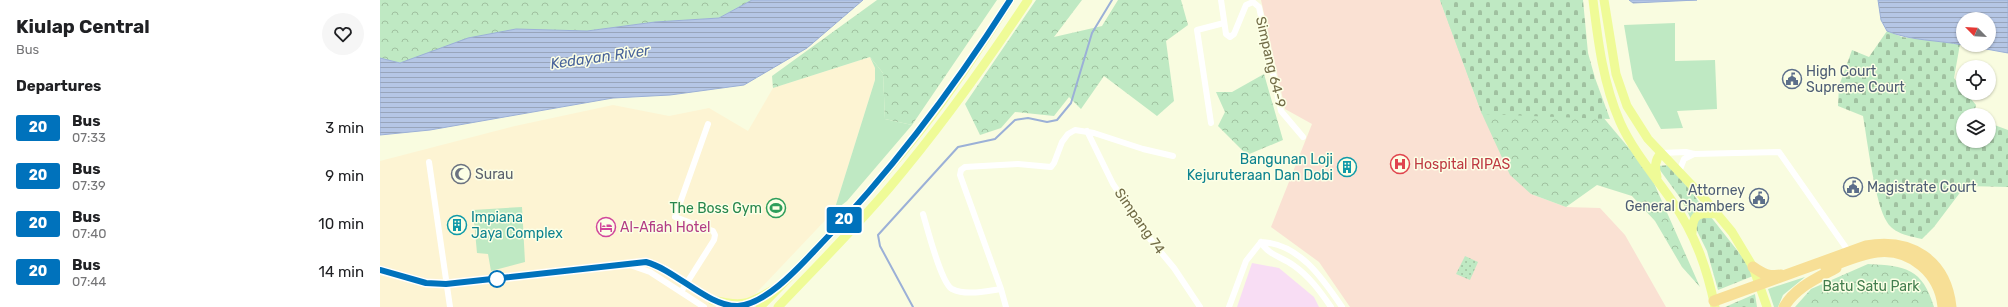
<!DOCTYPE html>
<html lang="en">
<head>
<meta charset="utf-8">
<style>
  body { margin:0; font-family:Rubik,sans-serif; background:#f6f6f6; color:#202124; height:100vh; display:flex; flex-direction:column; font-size:15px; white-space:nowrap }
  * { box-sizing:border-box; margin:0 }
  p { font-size:13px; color:#757577 }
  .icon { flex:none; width:22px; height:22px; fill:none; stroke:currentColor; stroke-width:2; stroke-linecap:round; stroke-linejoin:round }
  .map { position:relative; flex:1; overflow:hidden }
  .panel { display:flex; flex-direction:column; background:#fff; width:380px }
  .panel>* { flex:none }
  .badge { padding:0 8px; border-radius:3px; font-size:14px; line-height:26px }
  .needle { width:26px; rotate:294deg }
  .buttons { position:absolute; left:1576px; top:12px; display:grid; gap:8px }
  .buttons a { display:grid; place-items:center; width:40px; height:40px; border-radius:50%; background:#fff; box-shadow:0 1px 3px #0004; font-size:20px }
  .map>.badge { position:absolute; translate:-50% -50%; box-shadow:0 0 0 2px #fff }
  h2 { padding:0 16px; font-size:15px; line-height:36px }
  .round { display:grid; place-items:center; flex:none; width:42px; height:42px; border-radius:21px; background:#f6f6f6 }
  .headline { display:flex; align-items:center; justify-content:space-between; height:68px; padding:0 16px }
  h1 { font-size:19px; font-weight:700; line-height:30px }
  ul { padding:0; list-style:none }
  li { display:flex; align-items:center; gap:12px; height:48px; padding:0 16px }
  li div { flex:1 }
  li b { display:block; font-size:15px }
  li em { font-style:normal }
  li .badge { min-width:44px; font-weight:700; text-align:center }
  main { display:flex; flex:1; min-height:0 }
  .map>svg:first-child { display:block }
</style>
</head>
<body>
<main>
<section class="panel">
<div class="headline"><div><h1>Kiulap Central</h1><p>Bus</p></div><a class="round"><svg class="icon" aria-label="heart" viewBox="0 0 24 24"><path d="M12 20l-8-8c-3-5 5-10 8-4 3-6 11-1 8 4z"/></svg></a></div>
<h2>Departures</h2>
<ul>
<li><span class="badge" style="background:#0072bc;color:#fff">20</span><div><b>Bus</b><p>07:33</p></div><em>3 min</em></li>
<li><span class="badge" style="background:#0072bc;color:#fff">20</span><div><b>Bus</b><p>07:39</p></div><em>9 min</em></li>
<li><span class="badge" style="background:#0072bc;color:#fff">20</span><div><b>Bus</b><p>07:40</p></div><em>10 min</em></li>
<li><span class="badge" style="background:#0072bc;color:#fff">20</span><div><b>Bus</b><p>07:44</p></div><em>14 min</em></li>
</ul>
</section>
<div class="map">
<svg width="1628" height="307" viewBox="0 0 1628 307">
  <defs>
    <pattern id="forest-crowns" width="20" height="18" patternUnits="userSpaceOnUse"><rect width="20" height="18" fill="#bfe9c3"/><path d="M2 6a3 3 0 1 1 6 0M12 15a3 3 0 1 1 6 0" fill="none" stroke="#a0c1a0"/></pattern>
    <pattern id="cemetery-stones" width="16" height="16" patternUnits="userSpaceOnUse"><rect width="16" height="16" fill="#bfe9c3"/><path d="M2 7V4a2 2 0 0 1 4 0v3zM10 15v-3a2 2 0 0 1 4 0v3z" fill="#a0c1a0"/></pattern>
    <pattern id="garden-dots" width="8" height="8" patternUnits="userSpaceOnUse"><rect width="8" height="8" fill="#bfe9c3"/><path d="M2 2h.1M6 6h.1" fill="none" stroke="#a0c1a0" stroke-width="1.8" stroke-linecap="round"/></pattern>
    <pattern id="water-rules" width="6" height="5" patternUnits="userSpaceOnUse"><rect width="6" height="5" fill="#b5c6e5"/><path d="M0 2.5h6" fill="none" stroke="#98a5bb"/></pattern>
  </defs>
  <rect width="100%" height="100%" fill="#f9fce0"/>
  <path fill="#fdf4d3" d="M490 57 495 68V80L454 211 363 307H0V161L135 126 233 105 289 116 329 108 368 131 393 88Z"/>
  <path fill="#f8ddf4" d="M872 263 899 268 934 297 939 307H857Z"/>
  <path fill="#fae1d3" d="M881 0H1060L1102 114 1151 194 1186 207 1220 208 1245 235 1286 307H970L939 262 891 227 932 124 905 109Z"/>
  <path fill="#bfe9c3" d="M1295 23V61L1335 60 1337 109 1297 111 1303 128 1281 129 1253 79 1244 25Z
    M490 57 503 73 505 119 532 125 467 201 454 211 495 80V68Z
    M142 207 145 262 111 271 108 254 97 253 93 210Z
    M1425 277 1403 295 1398 307H1394L1388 289Z"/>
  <path fill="url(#forest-crowns)" d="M0 0H372L339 18 275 22 207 31 136 29 20 63 0 58Z
    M497 0H617L532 125 505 119 503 73 490 57 393 88 392 76Z
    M656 0H702L674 37 722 26 738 0H801L808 25 786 41 794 101 777 116 724 76 701 109 689 97 674 116 635 112 621 128 600 135 585 104Z
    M1060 0 1222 116 1269 172 1320 287 1302 267 1275 221 1252 196 1217 185 1186 207 1151 194 1130 175 1102 114Z
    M884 74 903 140 867 155 838 126 845 112 836 92H852Z
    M1488 264C1526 266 1542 268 1554 307H1415L1431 289Z"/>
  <path fill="url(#cemetery-stones)" d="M1060 0H1203L1208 53 1215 78 1230 119 1102 114Z
    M1507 31 1522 37 1580 44 1574 78 1583 90V93H1586L1596 105 1594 115H1583V141H1609V123L1628 130V187L1585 186 1554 227 1542 239C1530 236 1514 234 1507 222 1495 205 1487 139 1483 116L1458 106 1459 86 1472 50 1489 57Z
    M1290 165 1364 259 1373 276 1338 290 1327 251 1301 199 1277 166Z
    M1375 294 1377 307H1345Z"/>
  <path fill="url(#garden-dots)" d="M1085 256 1098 262 1090 280 1076 274Z"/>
  <path fill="url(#water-rules)" stroke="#9bb0d7" d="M372 0H483L427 48 364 85 290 95 233 98 50 130 0 135V58L20 63 88 38 136 29 207 31 275 22 339 18Z
    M1249 0H1317L1253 3Z
    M1498 0H1628V53L1584 45H1609V19H1583V45C1558 40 1531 41 1507 31L1501 20Z"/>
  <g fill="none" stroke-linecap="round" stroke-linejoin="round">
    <path stroke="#9bb0d7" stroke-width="2" d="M533 307 500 246 498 235 578 147 615 139 635 120 648 118 667 122 677 120 691 103 712 33 732 0"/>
    <path stroke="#fff" stroke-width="6" d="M841 0 846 34 850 37 854 34 866 5 873 2 879 7 901 111 923 137
      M831 123 817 30 844 23
      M707 131 733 184 770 239 794 268 820 307
      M1281 153 1306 152 1314 154 1399 152 1469 252
      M49 162 70 307
      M1299 172 1304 159 1314 154
      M543 214C547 227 561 283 572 289 586 296 606 291 621 289
      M881 242C919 243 943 279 962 307
      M881 242C888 255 902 257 913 265 929 276 940 291 951 307
      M250 265 270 272 324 307
      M0 270 47 283 67 284 266 262 284 268 342 307
      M301 292 334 240 335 235 333 231 295 217 328 124
      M626 307 621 289 580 175 581 170 585 167 638 164 671 167 674 163 682 142 688 134 695 130 714 133 763 149 793 156
      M849 307 866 261 881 242"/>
    <path stroke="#effb97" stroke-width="9" d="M1213 0C1218 41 1223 83 1240 122 1253 151 1274 175 1292 201 1315 234 1327 268 1335 307
      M1224 0 1236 74 1247 106 1268 139 1322 196 1352 232 1373 267 1387 307
      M1277 177C1275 168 1274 161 1281 153
      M1312 234C1312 213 1319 212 1338 214
      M332 300C362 307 367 305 393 290
      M380 307C435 251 490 194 539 132 572 90 602 45 630 0
      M398 307C435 268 474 229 509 188 560 128 605 65 648 0"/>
    <path stroke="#f7df96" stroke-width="11" d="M1373 267C1383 274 1389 277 1401 275
      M1446 268C1463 262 1480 254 1497 252 1531 248 1560 274 1563 307
      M1334 301 1486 246C1531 238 1566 260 1571 307
      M1404 307C1416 287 1436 279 1456 268"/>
  </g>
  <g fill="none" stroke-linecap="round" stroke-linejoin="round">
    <g stroke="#fff" stroke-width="9">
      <path id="line" d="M0 270 46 283 66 284 266 262C296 270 328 307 358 306 387 304 420 266 439 246 512 171 574 88 630 0"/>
    </g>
    <use href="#line" stroke="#0072bc" stroke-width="6"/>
  </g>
  <defs>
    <g id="civic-ring" transform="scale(1)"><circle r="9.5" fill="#fcffe6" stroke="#5c6f8a" stroke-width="1.5"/><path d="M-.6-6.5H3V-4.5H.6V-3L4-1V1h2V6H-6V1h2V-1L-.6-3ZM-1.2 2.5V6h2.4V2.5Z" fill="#5c6f8a"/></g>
    <g id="hospital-ring" transform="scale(1)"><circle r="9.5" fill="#fcffe6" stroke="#e0444e" stroke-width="1.5"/><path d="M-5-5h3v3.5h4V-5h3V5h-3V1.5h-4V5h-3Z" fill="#e0444e"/></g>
    <g id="building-ring" transform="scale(1)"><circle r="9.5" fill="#fcffe6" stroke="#0f9aa8" stroke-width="1.5"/><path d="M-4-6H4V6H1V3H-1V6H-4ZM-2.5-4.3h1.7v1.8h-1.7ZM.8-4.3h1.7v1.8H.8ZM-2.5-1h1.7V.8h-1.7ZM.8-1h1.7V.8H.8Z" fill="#0f9aa8"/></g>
    <g id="mosque-ring" transform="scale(1)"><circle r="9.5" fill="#fcffe6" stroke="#6b7280" stroke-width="1.5"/><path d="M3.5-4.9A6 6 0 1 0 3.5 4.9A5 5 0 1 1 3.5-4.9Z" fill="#6b7280"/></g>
    <g id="stadium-ring" transform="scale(1)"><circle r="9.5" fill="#fcffe6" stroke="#2e9e5b" stroke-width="1.5"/><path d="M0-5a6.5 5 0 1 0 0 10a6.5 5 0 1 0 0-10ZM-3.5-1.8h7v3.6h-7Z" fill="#2e9e5b"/></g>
    <g id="hotel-ring" transform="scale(1)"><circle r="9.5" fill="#fcffe6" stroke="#d1479c" stroke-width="1.5"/><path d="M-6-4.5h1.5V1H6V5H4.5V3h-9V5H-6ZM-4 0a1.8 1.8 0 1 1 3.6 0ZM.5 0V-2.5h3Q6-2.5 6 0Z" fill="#d1479c"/></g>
  </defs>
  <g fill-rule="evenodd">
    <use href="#civic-ring" x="1412" y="79"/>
    <use href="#hospital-ring" x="1020" y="164"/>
    <use href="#building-ring" x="967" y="167"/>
    <use href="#mosque-ring" x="81" y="174"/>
    <use href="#civic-ring" x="1473" y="187"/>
    <use href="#civic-ring" x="1379" y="198"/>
    <use href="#stadium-ring" x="396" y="208"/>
    <use href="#building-ring" x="77" y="225"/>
    <use href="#hotel-ring" x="226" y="227"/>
  </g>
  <circle fill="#fff" stroke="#0072bc" stroke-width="2" cx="117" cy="279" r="8"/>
  <g text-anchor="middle" stroke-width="3" stroke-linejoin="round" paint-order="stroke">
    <g font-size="14" fill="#726c47" stroke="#fcffe6">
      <text transform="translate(891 62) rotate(77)" y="5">Simpang 64-9</text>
      <text transform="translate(760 221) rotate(55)" y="5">Simpang 74</text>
    </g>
    <g font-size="14" fill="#4e5e75" stroke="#fcffe6" text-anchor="start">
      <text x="1426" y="76">High Court<tspan x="1426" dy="16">Supreme Court</tspan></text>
      <text x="1487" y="192">Magistrate Court</text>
      <text x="1365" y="195" text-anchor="end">Attorney<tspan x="1365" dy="16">General Chambers</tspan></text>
    </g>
    <g font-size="14" fill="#0d838f" stroke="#fcffe6" text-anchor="end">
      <text x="953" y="164">Bangunan Loji<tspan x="953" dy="16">Kejuruteraan Dan Dobi</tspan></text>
      <text x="91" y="222" text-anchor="start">Impiana<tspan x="91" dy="16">Jaya Complex</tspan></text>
    </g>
    <g font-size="14" fill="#be3a42" stroke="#fcffe6" text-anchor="start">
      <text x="1034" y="169">Hospital RIPAS</text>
    </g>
    <g font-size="14" fill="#5b616d" stroke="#fcffe6" text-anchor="start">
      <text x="95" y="179">Surau</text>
    </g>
    <g font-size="14" fill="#27864d" stroke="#fcffe6" text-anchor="end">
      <text x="382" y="213">The Boss Gym</text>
    </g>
    <g font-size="14" fill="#b23c85" stroke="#fcffe6" text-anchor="start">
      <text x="240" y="232">Al-Afiah Hotel</text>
    </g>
    <g font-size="14" fill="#427e4e" stroke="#fcffe6">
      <text x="1491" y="291">Batu Satu Park</text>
    </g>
    <g font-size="15" font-style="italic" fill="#4a659b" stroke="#fcffe6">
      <text transform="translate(220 57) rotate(-8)" y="5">Kedayan River</text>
    </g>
  </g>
</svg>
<div class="buttons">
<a><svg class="needle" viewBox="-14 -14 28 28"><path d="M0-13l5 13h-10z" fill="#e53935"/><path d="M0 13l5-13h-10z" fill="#757577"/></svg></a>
<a><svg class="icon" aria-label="locate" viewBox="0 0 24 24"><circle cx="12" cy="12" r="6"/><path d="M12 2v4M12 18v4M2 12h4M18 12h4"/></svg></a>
<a><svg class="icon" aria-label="layers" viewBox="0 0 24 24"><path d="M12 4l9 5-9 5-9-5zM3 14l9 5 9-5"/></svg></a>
</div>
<b class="badge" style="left:464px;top:220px;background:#0072bc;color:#fff">20</b>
</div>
</main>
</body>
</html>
